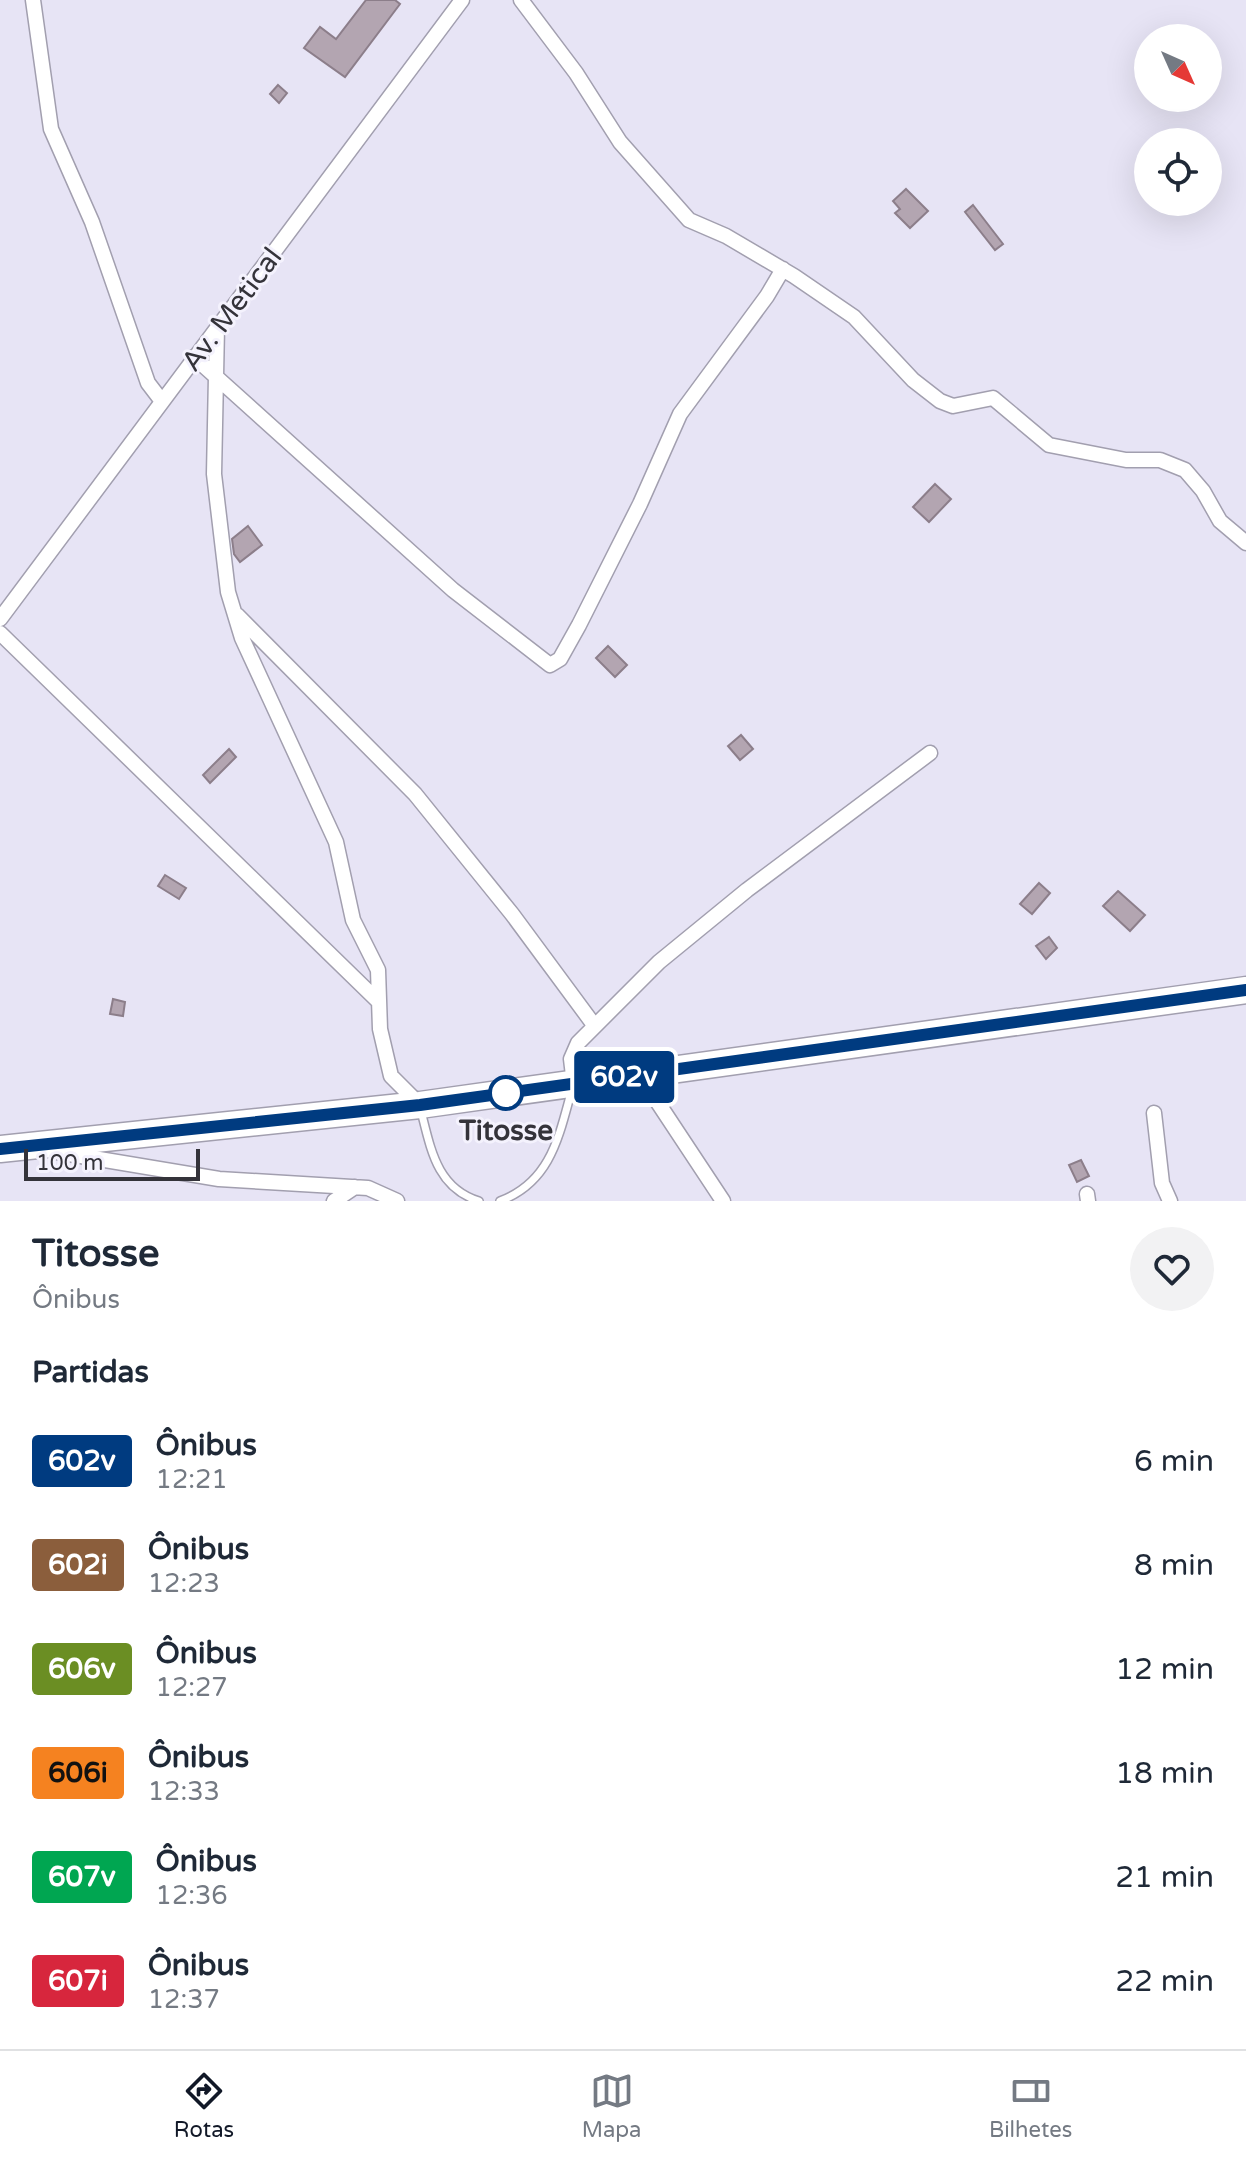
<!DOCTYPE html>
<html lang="pt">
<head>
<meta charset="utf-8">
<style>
  body { margin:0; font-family:"Varela Round",sans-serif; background:#f2f2f3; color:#1f2937; height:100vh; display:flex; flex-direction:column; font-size:30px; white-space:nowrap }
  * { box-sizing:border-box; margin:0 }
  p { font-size:26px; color:#747a83 }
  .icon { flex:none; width:44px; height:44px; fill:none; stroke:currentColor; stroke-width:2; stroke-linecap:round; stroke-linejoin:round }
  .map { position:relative; height:1201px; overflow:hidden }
  .panel { display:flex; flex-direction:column; background:#fff; flex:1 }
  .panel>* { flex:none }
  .badge { padding:0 16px; border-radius:6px; font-size:28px; line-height:52px }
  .needle { width:52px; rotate:135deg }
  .tools { position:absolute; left:1134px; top:24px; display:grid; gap:16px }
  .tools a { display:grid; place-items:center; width:88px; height:88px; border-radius:50%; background:#fff; box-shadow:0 8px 32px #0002; font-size:40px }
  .scale { position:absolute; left:24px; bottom:20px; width:176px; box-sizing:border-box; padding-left:8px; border:4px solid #34333a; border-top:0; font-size:22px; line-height:28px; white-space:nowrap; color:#34333a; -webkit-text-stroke:6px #f4f2fd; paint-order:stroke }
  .map>.badge { position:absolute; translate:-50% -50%; box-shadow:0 0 0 4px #fff }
  h2 { padding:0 32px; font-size:30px; line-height:72px }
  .round { display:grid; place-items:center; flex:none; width:84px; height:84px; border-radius:42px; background:#f2f2f3 }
  .head { display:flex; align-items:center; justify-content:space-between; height:136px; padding:0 32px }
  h1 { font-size:38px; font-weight:700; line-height:60px }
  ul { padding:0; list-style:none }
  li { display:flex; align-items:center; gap:24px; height:104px; padding:0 32px }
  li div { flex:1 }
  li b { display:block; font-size:30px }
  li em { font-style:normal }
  li .badge { min-width:88px; font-weight:700; text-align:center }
  .dock { display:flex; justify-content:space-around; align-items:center; height:112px; border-top:2px solid #e0e1e3; background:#fff; font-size:22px; color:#747a83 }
  .dock a { display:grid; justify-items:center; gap:4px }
  .dock .on { color:#111827 }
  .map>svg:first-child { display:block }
</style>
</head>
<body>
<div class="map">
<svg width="1246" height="1201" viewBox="0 0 1246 1201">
  <rect width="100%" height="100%" fill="#e7e4f5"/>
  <path fill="#b3a5b1" stroke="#8c7e8a" stroke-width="2" d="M366 0H395L400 4 345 77 304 48 320 27 336 39Z
    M278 85 287 93 279 103 270 94Z
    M906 189 928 211 910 228 895 213 900 209 893 201Z
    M973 205 1003 244 995 250 965 212Z
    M935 484 951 499 929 522 913 507Z
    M248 526 262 545 240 562 234 554 232 539Z
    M608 646 627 665 615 677 596 658Z
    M741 735 753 749 740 760 728 746Z
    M229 749 236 757 210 783 203 775Z
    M165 875 186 888 179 899 158 886Z
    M1039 883 1050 893 1032 914 1020 904Z
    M1118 891 1145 915 1130 931 1103 906Z
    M1049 937 1057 948 1046 959 1036 946Z
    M113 999 125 1002 123 1016 110 1014Z
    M1081 1160 1089 1176 1077 1182 1069 1165Z"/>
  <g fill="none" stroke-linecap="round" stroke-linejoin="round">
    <g stroke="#a29faf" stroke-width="10">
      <path id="lane" d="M421 1111C431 1150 437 1188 479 1201
        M500 1201C551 1182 559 1136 572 1089"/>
    </g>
    <g stroke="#a29faf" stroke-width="17">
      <path id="street" d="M33 0 51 129 92 222 148 383 161 400
        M521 0 576 73 620 142 689 220 726 236 794 276 854 317 913 380 940 401 953 406 993 398 1049 445 1126 460H1160L1185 470 1203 491 1220 521 1246 543
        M217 327 214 474 228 592 242 638 336 842 353 920 378 970 380 1029 391 1076 420 1105
        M194 357 453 590 550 665 560 659 579 625 640 504 680 414 767 296 783 269
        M237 615 415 794 512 914 594 1025
        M0 619 462 0
        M0 633 379 1002
        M639 1074 723 1201
        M574 1084 571 1059 578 1043 659 962 747 890 930 753
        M1154 1113 1162 1183 1170 1201
        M51 1151 219 1179 368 1188 397 1201
        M1087 1194 1088 1201
        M334 1201 355 1187"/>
    </g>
    <g stroke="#a29faf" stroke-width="29">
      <path id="highway" d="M0 1149 420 1105 1246 990"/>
    </g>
    <use href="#lane" stroke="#fff" stroke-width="7"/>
    <use href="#street" stroke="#fff" stroke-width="14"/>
    <use href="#highway" stroke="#fff" stroke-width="26"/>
  </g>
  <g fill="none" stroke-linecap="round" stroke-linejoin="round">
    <g stroke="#fff" stroke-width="18">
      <path id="line" d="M0 1149 420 1105 1246 990"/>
    </g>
    <use href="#line" stroke="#003b80" stroke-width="12"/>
  </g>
  <circle fill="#fff" stroke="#003b80" stroke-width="4" cx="506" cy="1093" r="16"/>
  <g text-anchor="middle" stroke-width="6" stroke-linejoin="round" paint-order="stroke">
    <g font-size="28" fill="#34333a" stroke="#f4f2fd">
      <text transform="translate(231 309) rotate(-53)" y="10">Av. Metical</text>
    </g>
    <g font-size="28" font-weight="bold" fill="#34333a" stroke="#f4f2fd">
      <text x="506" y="1140">Titosse</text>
    </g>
  </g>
</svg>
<div class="tools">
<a><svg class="needle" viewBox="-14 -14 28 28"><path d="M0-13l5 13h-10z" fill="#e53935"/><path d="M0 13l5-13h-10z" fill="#747a83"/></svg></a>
<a><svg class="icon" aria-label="locate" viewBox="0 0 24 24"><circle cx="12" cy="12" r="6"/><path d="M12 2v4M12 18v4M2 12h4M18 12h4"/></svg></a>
</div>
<div class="scale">100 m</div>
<b class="badge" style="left:624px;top:1077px;background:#003b80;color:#fff">602v</b>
</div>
<section class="panel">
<div class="head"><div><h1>Titosse</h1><p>Ônibus</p></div><a class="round"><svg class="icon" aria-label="heart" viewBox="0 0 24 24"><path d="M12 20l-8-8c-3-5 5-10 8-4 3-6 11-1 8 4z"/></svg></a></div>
<h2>Partidas</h2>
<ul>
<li><span class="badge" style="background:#003b80;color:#fff">602v</span><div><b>Ônibus</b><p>12:21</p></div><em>6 min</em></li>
<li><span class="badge" style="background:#8b5e3c;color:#fff">602i</span><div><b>Ônibus</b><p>12:23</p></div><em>8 min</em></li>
<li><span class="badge" style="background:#6b8e23;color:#fff">606v</span><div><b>Ônibus</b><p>12:27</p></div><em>12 min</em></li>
<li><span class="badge" style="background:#f58220;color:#111">606i</span><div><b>Ônibus</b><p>12:33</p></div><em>18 min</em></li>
<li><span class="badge" style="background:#00a651;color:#fff">607v</span><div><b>Ônibus</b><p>12:36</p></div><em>21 min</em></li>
<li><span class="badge" style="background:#d7263d;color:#fff">607i</span><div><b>Ônibus</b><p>12:37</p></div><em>22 min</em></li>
</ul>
</section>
<nav class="dock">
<a class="on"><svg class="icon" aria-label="directions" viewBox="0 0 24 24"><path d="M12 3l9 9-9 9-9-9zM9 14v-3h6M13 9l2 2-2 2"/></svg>Rotas</a>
<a><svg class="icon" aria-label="map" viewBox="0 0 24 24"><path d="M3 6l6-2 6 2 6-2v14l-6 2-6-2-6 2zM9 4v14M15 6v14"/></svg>Mapa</a>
<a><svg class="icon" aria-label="tickets" viewBox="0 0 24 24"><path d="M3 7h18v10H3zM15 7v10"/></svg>Bilhetes</a>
</nav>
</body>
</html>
